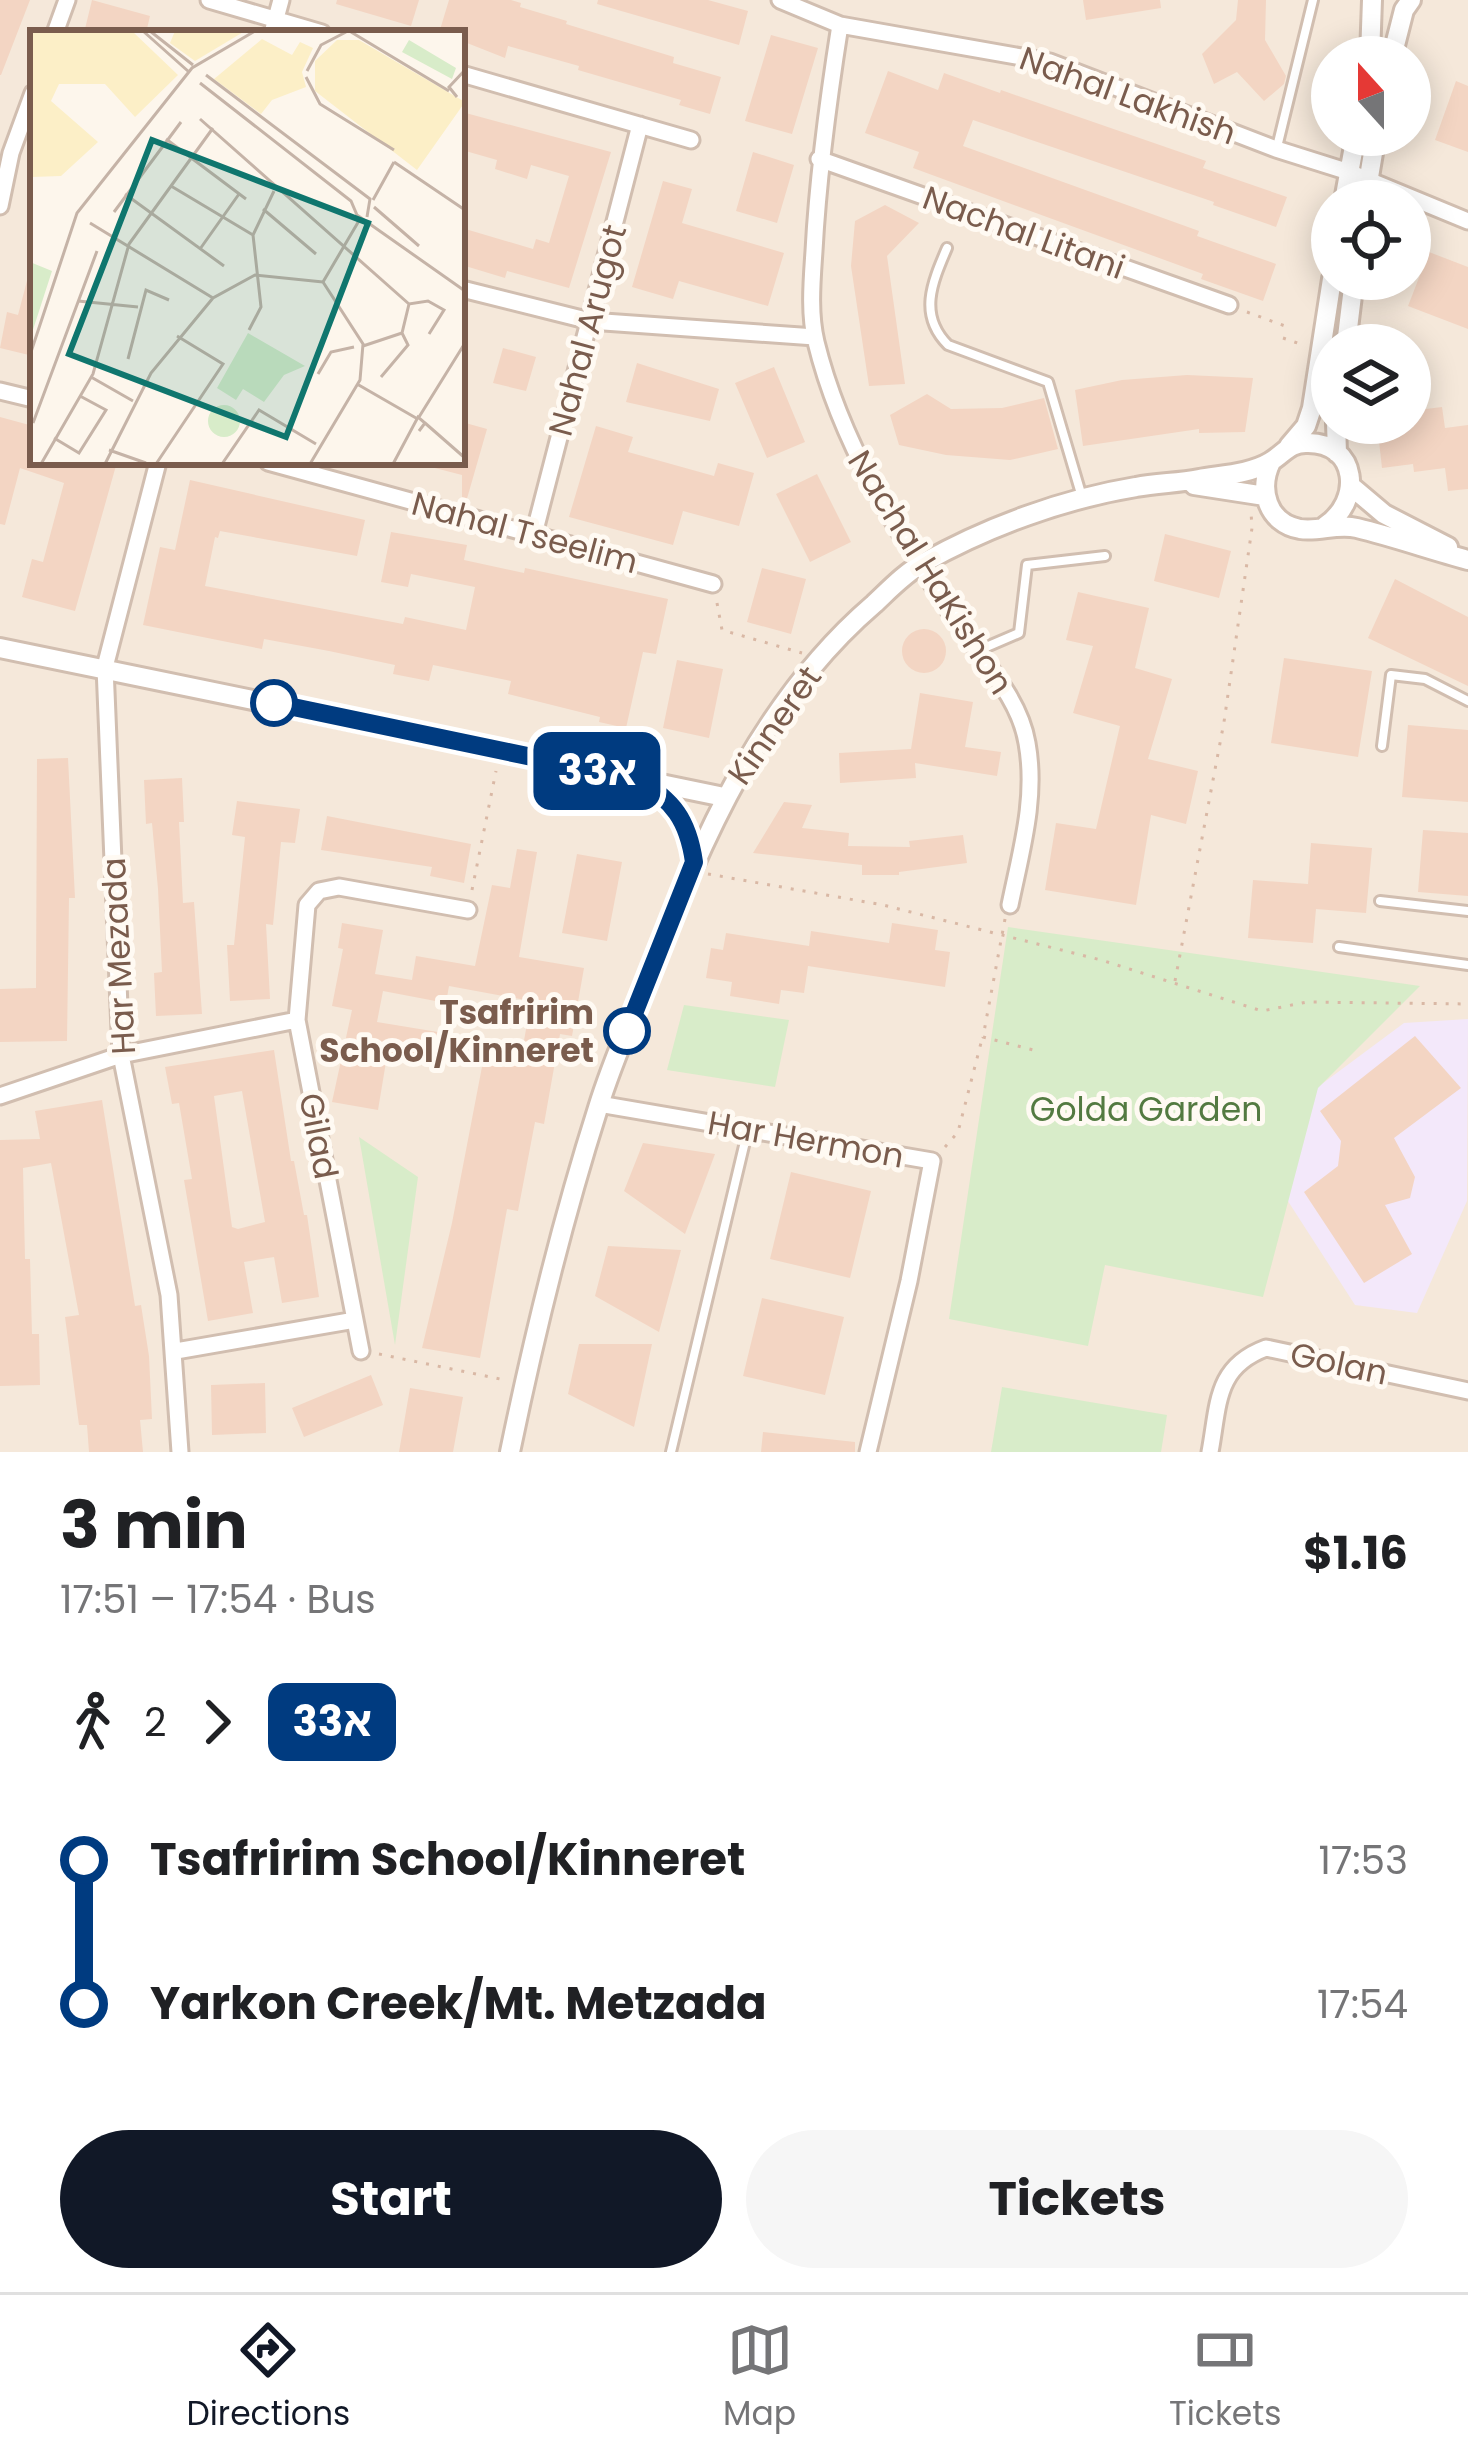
<!DOCTYPE html>
<html lang="en">
<head>
<meta charset="utf-8">
<style>
  body { margin:0; font-family:Poppins,"Noto Sans Hebrew",sans-serif; background:#f6f6f6; color:#202124; height:100vh; display:flex; flex-direction:column; font-size:45px; white-space:nowrap }
  * { box-sizing:border-box; margin:0 }
  p { font-size:39px; color:#757577 }
  .icon { flex:none; width:66px; height:66px; fill:none; stroke:currentColor; stroke-width:2; stroke-linecap:round; stroke-linejoin:round }
  .map { position:relative; height:1452px; overflow:hidden }
  .details { display:flex; flex-direction:column; background:#fff; flex:1 }
  .details>* { flex:none }
  .badge { padding:0 24px; border-radius:18px; font-size:42px; line-height:78px }
  .needle { width:78px; rotate:339deg }
  .buttons { position:absolute; left:1311px; top:36px; display:grid; gap:24px }
  .buttons a { display:grid; place-items:center; width:120px; height:120px; border-radius:50%; background:#fff; box-shadow:0 6px 30px #0003; font-size:60px }
  .map>.badge { position:absolute; translate:-50% -50%; box-shadow:0 0 0 6px #fff }
  .legs { display:flex; align-items:center; gap:18px; height:132px; padding:0 60px; font-size:39px }
  .legs p { margin-inline-start:auto }
  .headline { display:flex; align-items:center; justify-content:space-between; height:204px; padding:0 60px }
  h1 { font-size:66px; font-weight:700; line-height:90px }
  .button { display:flex; gap:24px; margin-top:auto; padding:24px 60px }
  .button a { flex:1; height:138px; border-radius:72px; background:#111827; color:#fff; font-size:48px; font-weight:700; line-height:138px; text-align:center }
  .button a+a { background:#f6f6f6; color:#202124 }
  ul { padding:0 60px; list-style:none }
  li { display:flex; align-items:center; gap:42px; height:144px; font-size:45px }
  li i { display:grid; place-items:center; width:18px; height:100%; margin:0 15px; background:currentColor }
  li i::after { content:''; width:30px; height:30px; margin:-15px; border:9px solid; border-radius:50%; background:#fff }
  li p { margin-inline-start:auto }
  li:first-child i { background:linear-gradient(#0000 50%,currentColor 0) }
  li:last-child i { background:linear-gradient(currentColor 50%,#0000 0) }
  .menu { display:flex; justify-content:space-around; align-items:center; height:168px; border-top:3px solid #e0e0e0; background:#fff; font-size:33px; color:#757577 }
  .menu a { display:grid; justify-items:center; gap:6px }
  .menu .selected { color:#111827 }
  .map>svg:first-child { display:block }
</style>
</head>
<body>
<div class="map">
<svg width="1468" height="1452" viewBox="0 0 1468 1452">
  <rect width="100%" height="100%" fill="#fdf6ec"/>
  <path fill="#f5e8da" fill-rule="evenodd" d="M0 0H1468V1452H0ZM33 33H462V462H33ZM1332 57H1410V135H1332ZM1332 201H1410V279H1332ZM1332 345H1410V423H1332Z"/>
  <path fill="#f3e8fa" d="M1468 1019 1467 1201 1417 1313 1355 1305 1284 1195 1307 1095 1404 1023Z"/>
  <path fill="#d8ecc9" d="M1008 927 1420 986 1318 1088 1263 1297 1105 1265 1088 1346 949 1319Z
    M684 1005 789 1020 775 1087 667 1070Z
    M359 1137 418 1177 395 1345Z
    M1002 1387 1167 1415 1161 1452H991Z"/>
  <path fill="#f3d5c3" fill-rule="evenodd" d="M0 0H30L1 75H0Z
    M92 0 150 16 146 33H84Z
    M337 0H419L411 26 336 4Z
    M449 0H511L521 3 520 7 567 21 566 24 674 57 673 63 721 77 710 114 679 105 681 100 578 70 579 66 508 46 505 58 462 41V33H439Z
    M598 0H708L748 11 739 45 597 4Z
    M1083 0H1160L1161 8 1086 20Z
    M1238 0H1266L1265 40 1286 76 1284 84 1264 101 1237 72 1214 84 1202 54 1236 20Z
    M771 35 818 48 792 134 745 121Z
    M888 71 938 90 944 73 1000 93 1001 90 1206 161 1203 168 1287 197 1276 227 1213 205 1214 202 973 120 963 146 1199 231 1197 236 1276 264 1263 301 1201 279 1203 274 913 168 919 152 865 133Z
    M1456 81 1468 86V152L1435 140Z
    M462 112 611 152 569 288 507 271 505 278 462 265V228L533 249 536 239 549 243 569 176 531 165 527 179 495 169 497 160 462 150Z
    M753 152 794 165 777 223 736 211Z
    M663 181 692 189 682 223 784 253 768 306 679 281 673 299 632 287Z
    M885 205 919 223 887 256 905 384 869 386 851 266 855 221Z
    M1429 252 1468 267V329L1408 306Z
    M28 277 33 278V356L0 348 7 312 18 315Z
    M503 348 536 357 526 391 493 383Z
    M637 363 719 389 710 421 626 402Z
    M774 367 805 442 767 458 735 383Z
    M1187 375 1253 378 1245 432 1199 433V429L1083 446 1075 390 1122 380Z
    M927 394 951 409 1002 408 1044 398 1058 449 1010 460 946 455 899 445 890 415Z
    M1442 407 1445 428 1468 425V489L1448 491 1445 468 1414 472 1413 464 1382 468 1377 423H1410V411Z
    M0 417 33 426V462H117L75 611 22 597 32 559 43 562 64 483 20 468 5 525 0 524Z
    M462 422 487 429 466 502H462V475L431 467 432 462H462Z
    M596 426 633 437 628 452 714 476 718 463 754 473 739 526 683 511 673 545 569 517Z
    M817 474 851 542 810 562 776 494Z
    M190 480 365 520 357 556 220 531 218 538 215 537 205 586 403 624 405 617 466 630 475 587 411 574 408 587 381 582 391 532 467 545 464 560 524 573 525 568 668 599 656 654 643 652 626 728 599 722 600 717 508 694 511 681 433 665 429 681 393 674 395 665 329 651 264 639 262 649 143 625 160 547 175 550Z
    M1165 534 1231 551 1219 598 1154 581Z
    M762 568 806 579 791 634 747 622Z
    M1395 579 1468 617V686L1368 638Z
    M1078 592 1149 608 1135 668 1172 679 1148 759 1198 771 1186 824 1151 815 1136 905 1045 890 1056 823 1096 829 1120 726 1073 713 1093 646 1066 640Z
    M902 651a22 22 0 1 1 44 0a22 22 0 1 1-44 0Z
    M1284 658 1372 671 1358 757 1271 743Z
    M677 660 723 669 709 738 663 728Z
    M920 693 973 702 965 747 1001 752 997 776 915 763 916 778 840 783 839 753 911 749Z
    M1408 725 1468 730V802L1402 797Z
    M68 758 75 898H69L67 1041 0 1042V989L36 988 37 759Z
    M182 778 184 822H179L183 903 194 902 202 1014 156 1016 154 973 162 972 158 889 152 823 146 824 144 780Z
    M237 801 300 809 295 843 281 842 273 925 266 924 270 999 230 1001 227 945H234L245 837 232 835Z
    M784 802 812 805 802 828 849 833 848 846 910 847 909 841 963 835 967 863 899 872V875H862V865L753 853Z
    M327 816 471 844 464 883 430 876 432 867 321 850Z
    M1423 830 1468 833V896L1418 892Z
    M1311 843 1372 848 1366 913 1316 909 1313 943 1248 938 1253 880 1308 884Z
    M517 849 537 852 519 957 584 968 572 1036 560 1034 544 1124 535 1122 518 1211 507 1209 480 1358 422 1348 452 1223 486 1046 522 1052 531 1001 449 986 446 1003 383 991 377 1022 456 1035 451 1063 392 1053 387 1056 378 1110 332 1102 352 1010 332 1006 343 949 338 948 342 923 383 930 375 974 412 980 416 956 475 966 492 885 510 888Z
    M577 854 622 862 607 941 562 933Z
    M892 923 938 930 935 950 950 952 945 987 808 966 804 993 781 990 779 1004 730 996 732 982 706 978 711 948 723 950 726 933 809 946 811 931 889 943Z
    M1415 1036 1461 1088 1394 1138 1415 1177 1410 1198 1385 1205 1412 1254 1364 1283 1304 1192 1338 1166 1341 1141 1320 1111Z
    M274 1050 291 1161H294L304 1215H307L319 1297 282 1303 274 1257 244 1262 253 1313 208 1321 184 1180 192 1179 179 1103 172 1104 165 1067ZM242 1091 265 1222 238 1229 232 1227 214 1096Z
    M102 1100 135 1306 141 1305 149 1356 152 1419 140 1420 143 1452H89L87 1425H79L65 1317 79 1315 51 1163 23 1168 25 1259H30L32 1334H39L40 1385 0 1386V1140L40 1139 35 1111Z
    M643 1143 715 1154 685 1234 624 1191Z
    M791 1172 871 1191 850 1278 770 1259Z
    M608 1246 681 1250 659 1332 595 1296Z
    M762 1298 844 1317 825 1395 743 1376Z
    M579 1344H652L634 1427 568 1394Z
    M371 1375 383 1405 304 1437 292 1408Z
    M265 1383 266 1433 212 1435 211 1385Z
    M410 1388 463 1397 453 1452H399Z
    M763 1432 855 1442V1452H761Z"/>
  <g fill="none" stroke-linecap="round" stroke-linejoin="round">
    <g stroke="#d1beb0" stroke-width="14">
      <path id="service" d="M1277 147 1313 0
        M947 248C932 283 918 315 948 345L1048 382 1082 497
        M977 651 1019 633 1027 565 1105 556
        M1382 746 1391 675 1425 679 1468 701
        M1380 901 1468 911
        M1339 947 1468 965
        M671 1452 748 1129"/>
    </g>
    <g stroke="#d1beb0" stroke-width="21">
      <path id="minor" d="M209 0 322 33
        M780 0 840 25 1050 62 1276 149 1349 172 1468 221
        M840 25C828 101 818 175 814 251 812 281 809 313 816 342 841 444 897 531 954 618 979 658 1019 695 1027 743 1037 798 1021 851 1010 905
        M55 33 67 0
        M272 33 281 0
        M462 74 691 140
        M819 159 1229 305
        M0 206 11 153 33 93
        M462 289 590 321 815 337
        M0 391 33 399
        M158 462 105 667 121 1055 169 1295 180 1452
        M268 462 713 584
        M534 534 640 125
        M0 1096 121 1055 297 1020
        M599 1104 932 1161 909 1281 868 1452
        M176 1351 355 1320
        M361 1351 297 1020 307 905 319 891 339 887 468 910
        M1210 1452C1219 1404 1215 1367 1266 1348L1468 1391"/>
    </g>
    <g stroke="#d1beb0" stroke-width="24">
      <path id="tertiary" d="M1370 57 1372 0
        M1392 57 1404 10 1411 0
        M1344 201 1356 135
        M1365 201 1376 135
        M1346 345 1354 279
        M1336 423 1337 453
        M1289 446 1306 426 1312 408 1332 279
        M1271 462C1258 489 1267 523 1300 529 1319 532 1338 523 1357 528 1394 537 1431 550 1468 560
        M1194 485 1265 496
        M1352 487 1384 514 1448 547
        M0 648 724 797
        M646 784C676 801 688 824 693 858
        M510 1452C534 1336 562 1221 598 1108 612 1062 632 1018 650 973 702 838 762 700 874 604 889 590 905 573 923 563 987 527 1063 499 1136 487 1157 483 1178 483 1199 479 1221 475 1250 474 1270 462 1284 454 1289 442 1308 443 1358 443 1363 501 1325 526"/>
    </g>
    <path stroke="#d9b8a5" stroke-width="3" stroke-dasharray="3 9" stroke-linecap="butt" d="M1247 312 1285 326
      M1283 338 1303 345
      M717 603 722 630 802 653
      M708 874 883 905 1101 960 1262 1011 1307 1002 1468 1004
      M472 890 496 771
      M1005 919 983 1037 1033 1050
      M1175 981 1224 722 1252 528 1251 512
      M945 1147 958 1132 982 1039
      M379 1354 505 1380"/>
    <use href="#service" stroke="#fff" stroke-width="8"/>
    <use href="#minor" stroke="#fff" stroke-width="15"/>
    <use href="#tertiary" stroke="#fff" stroke-width="18"/>
  </g>
  <g fill="none" stroke-linecap="round" stroke-linejoin="round">
    <g stroke="#fff" stroke-width="27">
      <path id="line-1" d="M274 703 637 779C673 800 688 820 694 862L627 1031"/>
    </g>
    <use href="#line-1" stroke="#003b80" stroke-width="18"/>
  </g>
  <g fill="#fff" stroke="#003b80" stroke-width="6">
    <circle cx="274" cy="703" r="21"/>
    <circle cx="627" cy="1031" r="21"/>
  </g>
  <g text-anchor="middle" stroke-width="10" stroke-linejoin="round" paint-order="stroke">
    <g font-size="33" fill="#7a5c4d" stroke="#fffaf3">
      <text transform="translate(1128 95) rotate(20)" y="12">Nahal Lakhish</text>
      <text transform="translate(1024 232) rotate(20)" y="12">Nachal Litani</text>
      <text transform="translate(587 330) rotate(-75)" y="12">Nahal Arugot</text>
      <text transform="translate(525 532) rotate(15)" y="12">Nahal Tseelim</text>
      <text transform="translate(931 572) rotate(58)" y="12">Nachal HaKishon</text>
      <text transform="translate(774 725) rotate(-55)" y="12">Kinneret</text>
      <text transform="translate(118 956) rotate(-93)" y="12">Har Mezada</text>
      <text transform="translate(319 1136) rotate(79)" y="12">Gilad</text>
      <text transform="translate(806 1139) rotate(10)" y="12">Har Hermon</text>
      <text transform="translate(1339 1363) rotate(12)" y="12">Golan</text>
    </g>
    <g font-size="33" font-weight="bold" fill="#7a5c4d" stroke="#fffaf3" text-anchor="end">
      <text x="594" y="1024">Tsafririm<tspan x="594" dy="38">School/Kinneret</tspan></text>
    </g>
    <g font-size="33" fill="#537a41" stroke="#fffaf3">
      <text x="1146" y="1121">Golda Garden</text>
    </g>
  </g>
  <g transform="translate(30 30)">
    <rect width="435" height="435" fill="#fdf6ec"/>
    <path d="M379 10 426 38 422 49 372 22ZM0 232 22 241 0 309ZM218 303 275 336 254 345 234 372 213 359 206 370 187 358ZM178 391a16 16 0 1 1 32 0a16 16 0 1 1-32 0Z" fill="#d8ecc9"/>
    <path d="M0 1H102L148 45 105 87 75 54H29L21 71 68 112 31 146 2 147ZM145 1H215L165 31 140 13ZM232 9 262 25 270 12 283 18 272 42 276 57 242 70 231 84 184 49ZM307 10H329L435 72 387 140 285 61V31Z" fill="#fcefc7"/>
    <path fill="none" stroke="#c5b3a7" stroke-width="3" d="M113 1 159 42M120 1 163 35M321 2 419 61M277 41 291 15 316 2M176 45 340 169 337 187M276 47 290 74 364 120M170 53 321 171 327 185 435 261M427 67 419 57 435 40M170 89 379 274 398 271 414 280 399 304M136 109 216 169M364 132 435 180M141 156 223 205M95 164 194 236M343 170 364 132M344 177 389 216M233 179 286 224M84 182 151 92M60 193 183 268M170 219 209 164M48 271 108 277M219 300 231 277 223 205 244 161M333 316 372 303 379 274M0 325 47 183 162 38 225 1M98 329 116 260 139 270M288 344 301 322 324 317M61 347 103 371M351 347 378 315 372 303M327 354 386 388M389 387 435 313M3 393 67 221M395 393 435 428M24 408 49 423 76 380 50 366M79 420 116 433M11 434 63 344 99 214 183 98M75 434 121 343 183 268 225 245 293 252M126 434 193 334 147 306M192 434 229 380 286 414M280 434 330 350 333 314 293 252 330 189M363 434 388 387 395 393 389 401"/>
    <path fill="#0f766e" fill-opacity="0.15" stroke="#0f766e" stroke-width="6" d="M122 110 338 193 256 407 39 324Z"/>
    <rect width="435" height="435" fill="none" stroke="#7a5c4d" stroke-width="6"/>
  </g>
</svg>
<div class="buttons">
<a><svg class="needle" viewBox="-14 -14 28 28"><path d="M0-13l5 13h-10z" fill="#e53935"/><path d="M0 13l5-13h-10z" fill="#757577"/></svg></a>
<a><svg class="icon" aria-label="locate" viewBox="0 0 24 24"><circle cx="12" cy="12" r="6"/><path d="M12 2v4M12 18v4M2 12h4M18 12h4"/></svg></a>
<a><svg class="icon" aria-label="layers" viewBox="0 0 24 24"><path d="M12 4l9 5-9 5-9-5zM3 14l9 5 9-5"/></svg></a>
</div>
<b class="badge" style="left:597px;top:771px;background:#003b80;color:#fff">33א</b>
</div>
<section class="details">
<div class="headline"><div><h1>3 min</h1><p>17:51 – 17:54 · Bus</p></div><b>$1.16</b></div>
<div class="legs"><svg class="icon" aria-label="walk" viewBox="0 0 24 24"><circle cx="13" cy="4" r="2"/><path d="M13 8l-2 6 4 7M11 14l-3 7M7 12l3-4h3l4 4"/></svg>2<svg class="icon" aria-label="forward" viewBox="0 0 24 24"><path d="M9 5l7 7-7 7"/></svg><b class="badge" style="background:#003b80;color:#fff">33א</b></div>
<ul>
<li><i style="color:#003b80"></i><b>Tsafririm School/Kinneret</b><p>17:53</p></li>
<li><i style="color:#003b80"></i><b>Yarkon Creek/Mt. Metzada</b><p>17:54</p></li>
</ul>
<div class="button"><a>Start</a><a>Tickets</a></div>
</section>
<nav class="menu">
<a class="selected"><svg class="icon" aria-label="directions" viewBox="0 0 24 24"><path d="M12 3l9 9-9 9-9-9zM9 14v-3h6M13 9l2 2-2 2"/></svg>Directions</a>
<a><svg class="icon" aria-label="map" viewBox="0 0 24 24"><path d="M3 6l6-2 6 2 6-2v14l-6 2-6-2-6 2zM9 4v14M15 6v14"/></svg>Map</a>
<a><svg class="icon" aria-label="tickets" viewBox="0 0 24 24"><path d="M3 7h18v10H3zM15 7v10"/></svg>Tickets</a>
</nav>
</body>
</html>
